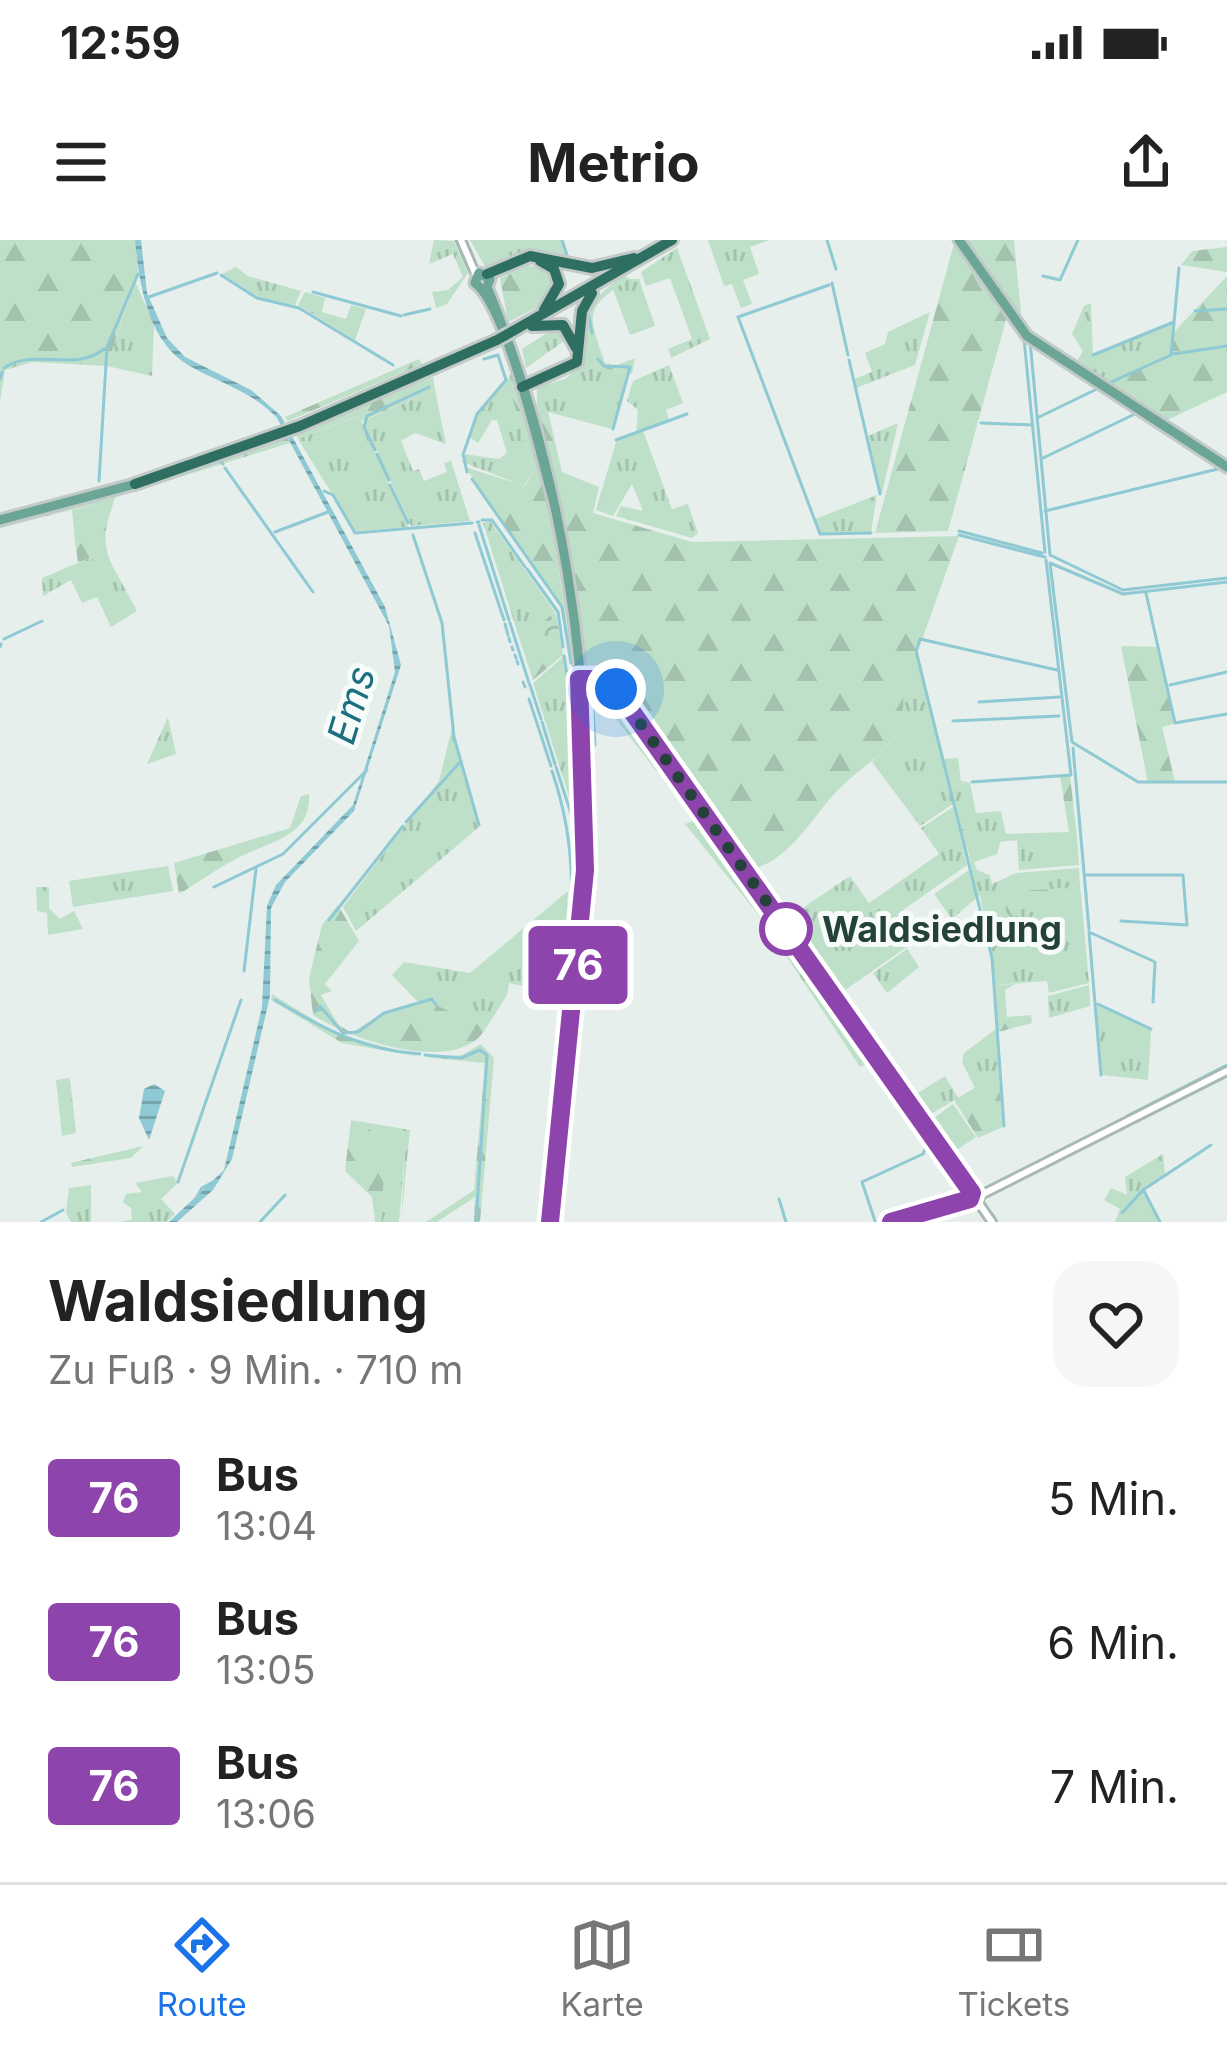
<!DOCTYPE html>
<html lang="de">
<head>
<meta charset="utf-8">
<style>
  body { margin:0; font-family:Inter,sans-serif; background:#f6f6f6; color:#222; height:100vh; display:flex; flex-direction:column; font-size:45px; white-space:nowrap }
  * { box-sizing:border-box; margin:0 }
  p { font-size:39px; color:#767676 }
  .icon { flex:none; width:66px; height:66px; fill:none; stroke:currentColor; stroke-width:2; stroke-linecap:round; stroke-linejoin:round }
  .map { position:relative; height:982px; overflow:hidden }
  .panel { display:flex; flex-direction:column; background:#fff; flex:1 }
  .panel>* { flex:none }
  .badge { padding:0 24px; border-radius:9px; font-size:42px; line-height:78px }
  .you { position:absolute; width:60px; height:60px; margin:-30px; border:9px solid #fff; border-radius:50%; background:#1a73e8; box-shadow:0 0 0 18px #1a73e833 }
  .map>.badge { position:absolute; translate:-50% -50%; box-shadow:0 0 0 6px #fff }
  .round { display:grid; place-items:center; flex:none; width:126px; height:126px; border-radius:36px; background:#f6f6f6 }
  .summary { display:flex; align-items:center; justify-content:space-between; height:204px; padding:0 48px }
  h1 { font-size:57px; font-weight:700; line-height:90px }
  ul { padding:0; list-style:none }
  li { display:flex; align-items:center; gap:36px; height:144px; padding:0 48px }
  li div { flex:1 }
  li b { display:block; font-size:45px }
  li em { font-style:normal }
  li .badge { min-width:132px; font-weight:700; text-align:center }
  .status { display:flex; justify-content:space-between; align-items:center; height:84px; padding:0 60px; background:#fff; direction:ltr }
  .status svg { height:33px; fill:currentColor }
  header { display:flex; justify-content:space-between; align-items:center; height:156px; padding:0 48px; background:#fff; font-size:54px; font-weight:700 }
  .menu { display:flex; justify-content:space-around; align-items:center; height:168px; border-top:3px solid #e0e0e0; background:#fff; font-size:33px; color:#767676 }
  .menu a { display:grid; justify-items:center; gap:6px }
  .menu .active { color:#1a73e8 }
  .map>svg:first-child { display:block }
</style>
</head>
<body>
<div class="status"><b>12:59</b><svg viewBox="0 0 49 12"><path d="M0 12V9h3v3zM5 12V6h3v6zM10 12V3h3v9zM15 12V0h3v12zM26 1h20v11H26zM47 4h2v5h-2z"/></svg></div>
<header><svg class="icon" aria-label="menu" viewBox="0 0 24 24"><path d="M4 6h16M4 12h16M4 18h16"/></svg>Metrio<svg class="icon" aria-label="share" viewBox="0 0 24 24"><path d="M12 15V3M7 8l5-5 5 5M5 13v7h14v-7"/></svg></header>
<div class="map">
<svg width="1227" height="982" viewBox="0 0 1227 982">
  <defs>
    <pattern id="grass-tufts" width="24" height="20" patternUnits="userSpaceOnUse" patternTransform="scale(3)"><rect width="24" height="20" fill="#bfe0c8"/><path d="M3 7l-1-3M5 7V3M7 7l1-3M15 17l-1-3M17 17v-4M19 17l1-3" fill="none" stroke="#a4c1ad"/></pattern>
    <pattern id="forest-firs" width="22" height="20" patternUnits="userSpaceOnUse" patternTransform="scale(3)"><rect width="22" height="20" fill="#bfe0c8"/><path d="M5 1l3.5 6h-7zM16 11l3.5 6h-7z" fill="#a4c1ad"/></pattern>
    <pattern id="park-crowns" width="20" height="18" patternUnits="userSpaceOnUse" patternTransform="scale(3)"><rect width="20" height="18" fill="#bfe0c8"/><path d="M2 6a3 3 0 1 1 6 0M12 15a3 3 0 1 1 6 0" fill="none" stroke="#a4c1ad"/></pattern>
    <pattern id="water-rules" width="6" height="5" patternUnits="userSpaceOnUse" patternTransform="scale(3)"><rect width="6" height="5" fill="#8ec9d4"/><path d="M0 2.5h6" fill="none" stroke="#74a5ad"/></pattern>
  </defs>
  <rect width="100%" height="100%" fill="#e6efeb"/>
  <path fill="url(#grass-tufts)" d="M434 0 454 1 468 33 447 64 436 68 432 52 448 50 463 37 453 14 429 24Z
    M470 0H561L567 16 531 10 486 28Z
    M708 0H770L750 7 759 34 743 40 752 64 741 68 732 44 724 46Z
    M677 8 710 99 671 118 668 109 692 99 670 38 646 46 641 32Z
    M236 27 248 36 301 51 295 65 261 58 222 34Z
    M629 39H639L655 86 630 95 613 49Z
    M135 41 154 85 152 136 107 126Z
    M305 52 325 58 322 72 346 79 351 65 366 69 355 100 298 65Z
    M1091 63 1093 115 1173 81 1170 115 1108 143 1076 123 1083 111 1072 94 1084 66Z
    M930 72 915 125 856 148 854 139 872 132 865 113 885 104 888 92Z
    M555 88 567 99 526 128 522 109Z
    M583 124 627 133 612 189 537 169V147L565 139Z
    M669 125 683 163 666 170 669 180 643 191 672 269 688 264 698 293 692 298 616 276 621 266 643 271 632 244 613 276 596 270 616 202 636 194 638 170 627 161 633 141Z
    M513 132 519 150 512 157 534 230 524 246 462 222 464 214 499 219 507 213 497 180H492L478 203 469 197 478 174Z
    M435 150 446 204 415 193 401 201 413 231 419 229 424 241 447 232 444 223 451 221 470 281 411 286 365 185 367 179Z
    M359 176 408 287 355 291 298 199Z
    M898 183 882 254H880L868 196Z
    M877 255 871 292 821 294 815 279Z
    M95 264 88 298 75 301 72 270Z
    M490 281 555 372 520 401 483 283Z
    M92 317 99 330 113 327 137 371 111 387 97 357 82 363 71 340 43 356 42 338Z
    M563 417 573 459 576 560 571 563 533 443Z
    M923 441 953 564 920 586 872 522 890 503 902 448Z
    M168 477 176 514 147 524Z
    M452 488 479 587 356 691 343 667 439 541Z
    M970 543 976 573 1001 571 1006 595H964L952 545Z
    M953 567 967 625 903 670 921 697 838 755 788 678 850 636 869 663 939 614 921 588Z
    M1077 596 1079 625 1019 630 1017 599Z
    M1001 600 997 614 974 622 977 630 990 635 992 644 1016 633 1079 628 1080 647 1007 652 1006 672 1051 655 1081 654 1089 743 1049 753 1047 741 995 745 980 655 952 679 934 654 969 630 974 644 967 604Z
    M168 626 173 651 73 667 69 641Z
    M36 647H49V668L60 679 74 671 83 689 48 695 47 673 37 671Z
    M568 651 566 695 548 746 541 750 509 743 507 755 486 788 437 766 434 758 418 762 392 735 404 722 470 733Z
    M907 709 919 727 887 753 873 733Z
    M1089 745 1090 766 1049 778 1048 756Z
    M1096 764 1151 789 1148 840 1102 835Z
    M996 789 999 834 975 848 962 822 964 813Z
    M945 836 958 858 924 878 910 858Z
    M351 880 410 890 408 909Z
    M393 907 405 914 399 982H381L384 938Z
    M1163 914 1165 934 1143 949 1159 982H1115L1120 969 1104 960 1111 948 1127 955 1125 937Z
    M173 936 178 943 161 959 175 974 167 982H120L132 979 131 968 123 962 126 954 142 952 135 943Z
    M91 945V982H71L66 972 69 948Z"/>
  <path fill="url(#forest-firs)" d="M0 0H135L138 30 107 126 32 122 5 130 0 162Z
    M955 0 1007 76 948 291 875 293Z
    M967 0H1014L1022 84Z
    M1227 7V32L1181 25 1192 11Z
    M529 25 550 33 554 49 542 65 508 82 500 38Z
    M625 35 629 39C583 69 588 74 605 123L614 126 635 118 632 134 583 124 570 136C593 91 571 69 625 35Z
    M1227 36V152L1165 181 1109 144 1172 115 1174 92Z
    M419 119 422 124 288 181 285 177Z
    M433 137 435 150 361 181 358 176 298 199 296 193Z
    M519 150 548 255 573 426 562 367 465 227 525 246 534 230 512 157Z
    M537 169 548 171 562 232 599 247 593 273 692 302 959 296 918 411 925 441 902 448C906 466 901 486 890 502 878 519 858 530 843 545 812 575 790 623 748 630L621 450V442L584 431 557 256Z
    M287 196 290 203 167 241 166 238Z
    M137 247 115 258C106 286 100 300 113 327L99 330 91 317 78 323 75 301 88 297 94 264 0 288V283Z
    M555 372 557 379H552L563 415 533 440 520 401Z
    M1121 406 1157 407 1174 484 1162 487 1175 542 1148 543Z
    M570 429 581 508V595L571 563 576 560Z
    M595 442 611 447 666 523 657 532 599 457 591 459 595 609H590L586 451Z
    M958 518 961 541 972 543 952 545 965 595 1069 592 1060 536H1070L1077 596 967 604 969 624 944 519Z
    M309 554C312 594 274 601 246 614 223 624 201 641 179 654L174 623 290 588 301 556Z
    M702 577 874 820 860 827 761 678 685 584Z
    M576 590C592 639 577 702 572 752L567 755 560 751 558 738 575 692Z
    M1080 647 1081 654 1051 655V667L1022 668 1013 679 1006 672V652Z
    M338 665 359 701 325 744 332 751 321 755 338 784 351 793 383 773 434 758 438 766 486 788C459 837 350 800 313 775L309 738 322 685Z
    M1015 744 1005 750 1007 777 1031 775 1032 783 998 792 995 745Z
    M272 754 335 793 421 817 342 803 271 760Z
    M481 804 494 818 480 982H474L475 957 437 982H426L474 950 485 823 424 817 462 815Z
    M999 834 1003 887 978 898 954 860Z
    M70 838 76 893 62 896 56 840Z
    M351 880 408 909 401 982 405 914 393 908 384 938 381 982H375L372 957 345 931Z
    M143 906 131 918 72 927 71 923Z"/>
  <path fill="url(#park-crowns)" d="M552 379H557L563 415 554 421 532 395Z"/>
  <path fill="#bfe0c8" d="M953 864 976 897 952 913 930 881Z"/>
  <path fill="url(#water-rules)" d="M135 0H141L147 53 167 98 185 117 251 150 281 176 385 367 401 425 354 571 285 642 271 668 270 756 232 919 213 950 177 982H169L224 930 262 767 267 666 276 645 353 565 395 432 389 386 277 178C252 151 219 143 188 125 147 100 139 42 135 0Z
    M154 844 165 851 149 900 139 878 144 849Z"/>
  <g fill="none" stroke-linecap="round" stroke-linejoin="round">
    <path stroke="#8ec9d4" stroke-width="3" d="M456 0 469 30
      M562 0 567 15
      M827 0 836 29
      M221 35 257 58 299 68 393 125
      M1043 36 1060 40 1078 0
      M832 43 848 115
      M829 45 738 77 820 294 871 293
      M313 52 401 76
      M146 58 217 33
      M1195 71 1227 69
      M404 75 430 69
      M589 77 592 93
      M1024 99 1045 312
      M1030 101 1050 315 1123 350 1227 338
      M1173 114 1227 106
      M1093 115 1174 82
      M598 119 604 126 630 127 613 189
      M849 120 880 254
      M4 128C34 107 75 133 104 109
      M0 139 2 132
      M1109 143 1171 115 1179 28
      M1037 178 1099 148
      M981 183 1033 185
      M616 200 687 174
      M375 210 364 187 367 176 429 147
      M464 212 477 174 506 140 498 115 484 119
      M377 214 389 240
      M463 214 467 232
      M1043 218 1137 173
      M221 222 223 224
      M225 228 313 352
      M472 239 562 367 571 423
      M99 241 107 107 138 34
      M390 245 408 283
      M324 251 333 255 355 293 472 283
      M1045 271 1222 228
      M482 280H492L525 327
      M477 282H479
      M479 285 509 380
      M959 291 1042 313
      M275 292 328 272
      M475 293 504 380
      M413 295 442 383 454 497 479 585
      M959 295 1045 317
      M527 329 558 372 563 407
      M1227 342 1123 354 1050 323 1072 502 1138 542H1227
      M1146 353 1175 483 1227 474
      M510 383 529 443
      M505 384 508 395
      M509 398 510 402
      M4 399 42 381
      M0 407 1 404
      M512 407 513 410
      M515 415 516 418
      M564 416 569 447 575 452
      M517 421 518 424
      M523 442 525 447
      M530 445 541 479
      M1170 445 1227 432
      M589 451 618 464 679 546 685 565
      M592 453 595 505
      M529 459 551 526
      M979 462 1059 457
      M953 481 1059 476
      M542 482 555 524
      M1073 508 1089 689
      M556 527 575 586
      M663 527 667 543
      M972 542 1071 535 1046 320
      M701 579 946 922
      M406 582 461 521
      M1084 635H1183L1187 685 1121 681
      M214 647 283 614 367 530
      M329 680 403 586
      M1089 692 1101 835
      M1089 692 1153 721
      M564 723 574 693 575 589
      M244 731 256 629
      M569 750 573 704
      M552 755C547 731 565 714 568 691 576 635 570 584 552 531
      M555 758 568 768 559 854
      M275 760C324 789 362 810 420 814
      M1153 762 1155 722
      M1098 764 1151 789
      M315 772 320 766 343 793 358 792 384 773 432 759 436 765
      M425 815 461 818 480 810 487 815 476 982
      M1127 876 1227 825
      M1004 886 992 718 916 411 920 399 1057 430
      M178 942 241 760
      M1144 951 1160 982
      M779 959 786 982
      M194 962 202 948 215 941
      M979 970 988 982
      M911 973 931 968
      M1122 973 1143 950 1211 905
      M936 974 937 982
      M875 981 862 942 923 914 929 900
      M41 982 63 970
      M260 982 285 955"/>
    <g stroke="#a8b8b2" stroke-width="12">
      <path id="minor" d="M461 0 476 35
        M579 439H603L617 449 972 953
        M981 955 972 953 970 960 978 962 981 955 1227 831
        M978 962 992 982
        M891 982 970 960"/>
    </g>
    <g stroke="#c2cac8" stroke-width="15">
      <path id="major" d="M959 0 1027 96 1227 227
        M0 280 135 244
        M550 982C563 864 581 746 585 628 593 431 562 228 487 47L490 39 479 33 475 43C507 67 540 212 552 256"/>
    </g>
    <g stroke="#c2cac8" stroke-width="16">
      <path id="highway" d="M540 21 554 29 559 44 544 70
        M487 34 530 16 592 28 634 18
        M532 86 563 85 576 108
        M513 91 672 0
        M522 147 577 122 582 71 592 53
        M135 244 300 186 497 100"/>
    </g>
    <use href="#minor" stroke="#fff" stroke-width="6"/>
    <use href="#major" stroke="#6aa596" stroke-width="9"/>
    <use href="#highway" stroke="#2f6f62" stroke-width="10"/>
    <g stroke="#c2cac8" stroke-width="16" stroke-linecap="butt">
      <path id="highway-bridge" d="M497 100 513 91"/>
    </g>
    <use href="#highway-bridge" stroke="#2f6f62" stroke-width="10"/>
  </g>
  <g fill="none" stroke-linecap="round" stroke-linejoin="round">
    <g stroke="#fff" stroke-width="27">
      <path id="line" d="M550 982 585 630 579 439H603L616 449 972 953 970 959 891 982"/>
    </g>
    <use href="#line" stroke="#8e44ad" stroke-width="18"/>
    <path stroke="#24423a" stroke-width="12" stroke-dasharray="0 21.6" d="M616 449 795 702 786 689"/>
  </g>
  <circle fill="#fff" stroke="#8e44ad" stroke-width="6" cx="786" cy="689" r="24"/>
  <g text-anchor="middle" stroke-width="10" stroke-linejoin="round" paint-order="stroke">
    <g font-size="36" font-weight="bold" fill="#24423a" stroke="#f7fbf9" text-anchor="start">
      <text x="822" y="702">Waldsiedlung</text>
    </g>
    <g font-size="39" font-style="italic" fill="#1c6f80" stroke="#f7fbf9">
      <text transform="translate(351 465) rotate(-73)" y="14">Ems</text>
    </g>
  </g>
</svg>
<div class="you" style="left:616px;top:449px"></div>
<b class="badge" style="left:578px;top:725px;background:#8e44ad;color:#fff">76</b>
</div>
<section class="panel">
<div class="summary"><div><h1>Waldsiedlung</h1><p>Zu Fuß · 9 Min. · 710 m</p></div><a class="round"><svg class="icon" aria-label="heart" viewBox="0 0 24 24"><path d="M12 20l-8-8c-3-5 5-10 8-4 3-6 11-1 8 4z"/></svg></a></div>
<ul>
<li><span class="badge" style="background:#8e44ad;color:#fff">76</span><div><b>Bus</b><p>13:04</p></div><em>5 Min.</em></li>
<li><span class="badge" style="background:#8e44ad;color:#fff">76</span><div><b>Bus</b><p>13:05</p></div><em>6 Min.</em></li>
<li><span class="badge" style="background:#8e44ad;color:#fff">76</span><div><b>Bus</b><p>13:06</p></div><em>7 Min.</em></li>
</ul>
</section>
<nav class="menu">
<a class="active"><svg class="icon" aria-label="directions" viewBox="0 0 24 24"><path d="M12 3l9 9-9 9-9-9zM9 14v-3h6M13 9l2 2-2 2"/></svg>Route</a>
<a><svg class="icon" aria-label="map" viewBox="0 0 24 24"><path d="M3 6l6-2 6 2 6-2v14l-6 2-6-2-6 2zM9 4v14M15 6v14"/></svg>Karte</a>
<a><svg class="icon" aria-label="tickets" viewBox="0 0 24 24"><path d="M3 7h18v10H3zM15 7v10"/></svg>Tickets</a>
</nav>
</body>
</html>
